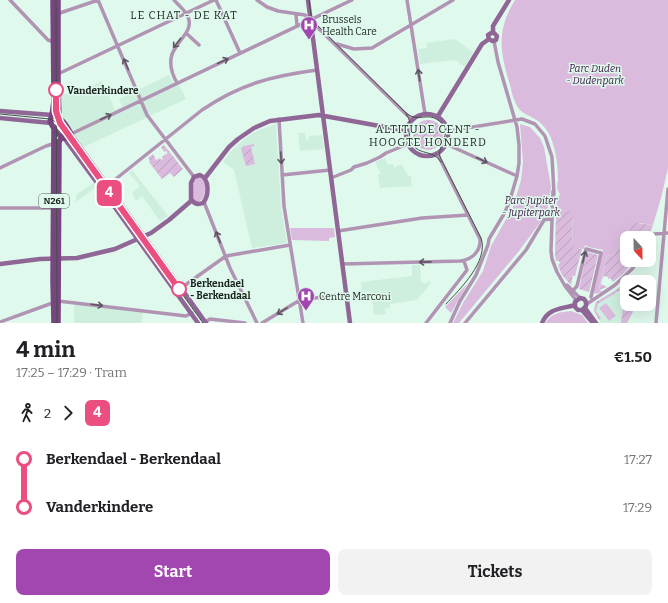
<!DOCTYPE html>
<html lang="en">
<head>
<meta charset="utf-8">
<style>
  body { margin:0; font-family:Bitter,serif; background:#f2f2f2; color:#202124; height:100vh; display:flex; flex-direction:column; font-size:15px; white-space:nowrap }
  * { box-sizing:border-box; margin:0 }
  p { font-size:13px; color:#757577 }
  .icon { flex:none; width:22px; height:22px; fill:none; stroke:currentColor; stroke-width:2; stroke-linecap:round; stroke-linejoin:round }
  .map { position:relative; height:323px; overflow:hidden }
  .panel { display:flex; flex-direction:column; background:#fff; flex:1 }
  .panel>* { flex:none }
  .badge { padding:0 8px; border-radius:6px; font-size:14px; line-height:26px }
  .needle { width:26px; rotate:158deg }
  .controls { position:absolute; left:620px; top:231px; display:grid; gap:8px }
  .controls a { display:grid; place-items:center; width:36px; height:36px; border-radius:8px; background:#fff; box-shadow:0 4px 16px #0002; font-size:20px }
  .map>.badge { position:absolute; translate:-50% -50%; box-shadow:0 0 0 2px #fff }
  .legs { display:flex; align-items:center; gap:6px; height:44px; padding:0 16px; font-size:13px }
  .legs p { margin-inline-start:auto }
  .head { display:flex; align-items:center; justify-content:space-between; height:68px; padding:0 16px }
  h1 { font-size:22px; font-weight:700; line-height:30px }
  .primary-button { display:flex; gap:8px; margin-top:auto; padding:8px 16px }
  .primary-button a { flex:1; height:46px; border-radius:8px; background:#a246b0; color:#fff; font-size:16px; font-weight:700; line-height:46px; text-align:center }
  .primary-button a+a { background:#f2f2f2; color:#202124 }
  ul { padding:0 16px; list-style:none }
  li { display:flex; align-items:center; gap:14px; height:48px; font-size:15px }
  li i { display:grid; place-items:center; width:6px; height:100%; margin:0 5px; background:currentColor }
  li i::after { content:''; width:10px; height:10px; margin:-5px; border:3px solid; border-radius:50%; background:#fff }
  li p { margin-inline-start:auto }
  li:first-child i { background:linear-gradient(#0000 50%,currentColor 0) }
  li:last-child i { background:linear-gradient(currentColor 50%,#0000 0) }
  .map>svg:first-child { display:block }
</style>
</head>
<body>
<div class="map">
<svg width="668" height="323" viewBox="0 0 668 323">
  <defs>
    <pattern id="grass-dots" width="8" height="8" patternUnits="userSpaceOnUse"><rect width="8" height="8" fill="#dabbde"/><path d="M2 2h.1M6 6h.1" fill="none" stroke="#baa0be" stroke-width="1.8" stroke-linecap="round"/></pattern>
    <pattern id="garden-furrows" width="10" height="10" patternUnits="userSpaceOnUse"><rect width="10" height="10" fill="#dabbde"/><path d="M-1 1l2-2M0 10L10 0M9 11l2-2" fill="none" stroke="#baa0be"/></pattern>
  </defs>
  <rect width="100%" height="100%" fill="#dff9ec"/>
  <path fill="#ceefde" d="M455 39 473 52 465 67 455 60 420 64 418 49 427 48 426 43Z
    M169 75 174 84 178 83 186 99 84 147 60 116V94H75L102 81 115 110 122 106 119 99Z
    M276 124 281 207 287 243 252 248 234 170 223 162 231 151 244 139 256 131Z
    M298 133H305L306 140 309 139V136L322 135 324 149 300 151Z
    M385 158 388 165 393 164 394 168 402 164 408 176H411L412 186 380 188 378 175 381 174 375 162Z
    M132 170 168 216 160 221 142 196 136 201 132 193 140 186 129 173Z
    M93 183 97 187 76 202V195Z
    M412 265H420L421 282 426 283 429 281 431 283 417 300 390 304V308L385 309 386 314 374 315 371 291 362 292 361 282 412 276Z
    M626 282 627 304H637L627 323H601L594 311 595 303 610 294Z
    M74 304 143 312 142 323H74Z"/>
  <path fill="url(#grass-dots)" d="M626 282 627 285 619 289 620 290 598 304 596 311 601 318 599 320 594 311 596 302 616 290Z"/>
  <path fill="#dabbde" d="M515 0H668V168L661 198 653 225 640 223 630 228 612 256 607 255 599 289 602 292 595 294 593 290 603 250 588 247 585 245 584 249 572 247 573 212 556 211 557 200 560 194C556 190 557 185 558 180 558 165 556 152 551 138 547 129 541 122 533 118 528 115 524 114 520 110 514 103 512 93 510 85 500 52 496 31 515 0Z
    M520 124 530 127 540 138 544 147 551 187 547 213 519 251 459 323H453L463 303 483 271 491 246 513 207 521 180 523 162Z
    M199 177 201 178 205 182C205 190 206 199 198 202L193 199C193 191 191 181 199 177Z
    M290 228H334L335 237 329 238V241L292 240Z
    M468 283 451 313 445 307Z
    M606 303 616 316 609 321 599 308Z
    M571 311 582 315 588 323H545C552 313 560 312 571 311Z"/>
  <path fill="url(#garden-furrows)" d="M413 135a15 15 0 1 1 30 0a15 15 0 1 1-30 0Z
    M254 144V146L251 147 255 164 246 166 241 149 244 146Z
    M164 145 183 169 174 177 170 173 162 179 149 162 150 161 148 158 153 154 156 160 160 158 161 160 163 159 162 157 168 153 166 151 164 152 161 147Z
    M556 211H573L572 246 582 249 575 276 573 275 571 285 562 275 558 265 560 263 559 261H556L555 255Z
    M636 223 653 225 647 238H645L639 234 637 238H627V253L625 256 627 260H634L624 273 613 282 610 278 608 279V277L603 276 601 284 607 287 599 290 607 255 612 256 630 228 628 227Z
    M587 252 598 255 589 292 579 289Z
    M630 304H637L627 323H621L623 308 631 307Z"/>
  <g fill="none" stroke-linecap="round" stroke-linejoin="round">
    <path stroke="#b194b4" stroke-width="3.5" d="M10 0 48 40 54 42
      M98 0 147 115 194 177
      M174 0C178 5 186 11 188 17 195 33 172 43 171 59 170 67 173 76 177 83
      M216 0 240 53
      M257 0 267 7 278 11 305 15 412 120
      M407 0 425 114
      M57 14 98 0
      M296 15 297 25
      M186 33 199 45
      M337 44 354 49 372 48 453 0
      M58 74 214 0
      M279 119 284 206 303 323
      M448 131 522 119 535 124 545 136 552 157 554 193 552 206
      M71 134 352 0
      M446 144 517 176
      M0 168 46 146 56 143
      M282 175 330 170
      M331 178 351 170 354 167 367 163 380 157 386 153 408 144
      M107 186 202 110C240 84 272 76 317 70
      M553 191 551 251 552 259 557 272 565 286 576 300
      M204 202 230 268 257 323
      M0 208H55
      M338 231 422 218 468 215
      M649 243 654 234 668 233
      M342 264 460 261C472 260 481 251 480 239L437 153
      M567 285 580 298
      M181 288 226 256 290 245
      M571 293 577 286 586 249 601 253 591 297
      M587 304 615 285 632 269 639 260
      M0 322 58 301 186 316 192 313
      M205 322 210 319 245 323
      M262 323 300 300 346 294
      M426 323 467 270 464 261
      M450 323 460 301 476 275 488 245 489 239 504 214 509 203 517 176 519 163V145L517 127 498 62 494 41
      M465 323 526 250 544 220 552 218
      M656 323 668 189"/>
    <path stroke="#906696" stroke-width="4.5" d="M308 0 350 323
      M489 39 488 35 493 32V26L509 0
      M489 39 492 41 496 40 497 36 493 32
      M0 111 52 115
      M406 135a21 21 0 1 1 42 0a21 21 0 1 1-42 0Z
      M438 116 482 44 489 39
      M0 118 51 123
      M71 134 206 323
      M64 138 103 191 198 323
      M200 175C210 179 209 196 203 203 198 205 194 204 191 199V183L194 177Z
      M205 178 229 147 238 139 254 128 270 121 319 115 407 131
      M0 264 40 259 77 258 115 249 151 233 169 220 191 201
      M585 308 596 323
      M582 310 586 306V302L584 299 580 298 575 302V307L578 310H582L593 323
      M542 323C548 308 561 309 575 305"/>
    <path stroke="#78467f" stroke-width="5.5" d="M58 0V84L59 118
      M52 115 54 101 53 0
      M52 115C61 116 67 126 71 134 64 146 53 128 50 121Z
      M54 127 53 281 54 323
      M58 323 59 142 61 138H64"/>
    <path stroke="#424f48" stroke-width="1" d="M56 0 57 323
      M309 0 311 15 316 24 406 113C418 123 427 112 438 120 455 132 437 144 440 157L481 238C489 261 460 289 446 304
      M0 114 50 119 60 124
      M406 114C415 124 405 134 412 144 420 156 433 149 441 162
      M57 117 61 125 85 159 203 323"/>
  </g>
  <defs><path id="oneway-shaft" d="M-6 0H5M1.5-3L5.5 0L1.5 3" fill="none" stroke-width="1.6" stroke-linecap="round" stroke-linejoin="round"/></defs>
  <g stroke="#5d5561">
    <use href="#oneway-shaft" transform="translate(177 43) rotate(128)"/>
    <use href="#oneway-shaft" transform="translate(223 61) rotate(-25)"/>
    <use href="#oneway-shaft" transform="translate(126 64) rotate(-113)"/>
    <use href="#oneway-shaft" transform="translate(419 75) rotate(-98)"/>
    <use href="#oneway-shaft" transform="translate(106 117) rotate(-25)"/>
    <use href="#oneway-shaft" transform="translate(281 158) rotate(86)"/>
    <use href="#oneway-shaft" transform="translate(482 160) rotate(25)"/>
    <use href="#oneway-shaft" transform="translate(218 237) rotate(-111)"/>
    <use href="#oneway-shaft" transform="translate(584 257) rotate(-76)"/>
    <use href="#oneway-shaft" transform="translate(425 262) rotate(179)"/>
    <use href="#oneway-shaft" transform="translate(97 305) rotate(7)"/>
    <use href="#oneway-shaft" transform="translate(282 311) rotate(149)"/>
  </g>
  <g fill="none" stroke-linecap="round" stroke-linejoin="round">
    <g stroke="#fff" stroke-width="9">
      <path id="line-1" d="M56 90V111L60 123 179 289"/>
    </g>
    <use href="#line-1" stroke="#ea4f80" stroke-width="6"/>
  </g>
  <defs>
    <g id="hospital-pin" transform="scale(0.9)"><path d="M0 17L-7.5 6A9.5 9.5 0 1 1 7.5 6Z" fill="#a246b0" stroke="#dff9ec"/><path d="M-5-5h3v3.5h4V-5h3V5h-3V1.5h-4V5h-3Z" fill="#fff"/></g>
  </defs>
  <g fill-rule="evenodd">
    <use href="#hospital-pin" x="309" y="25"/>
    <use href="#hospital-pin" x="306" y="296"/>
  </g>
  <g fill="#fff" stroke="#ea4f80" stroke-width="2">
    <circle cx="56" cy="90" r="7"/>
    <circle cx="179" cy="289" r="7"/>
  </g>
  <g text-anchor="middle" stroke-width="3" stroke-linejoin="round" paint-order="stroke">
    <rect fill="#dff9ec" stroke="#54625b" stroke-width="1" x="39" y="194" width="30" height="14" rx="3"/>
    <g font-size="9" font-weight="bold" fill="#19221d">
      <text x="54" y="204">N261</text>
    </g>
    <g font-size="10" fill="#19221d" stroke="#dff9ec" text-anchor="start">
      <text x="322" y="23">Brussels<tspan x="322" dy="12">Health Care</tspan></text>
      <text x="319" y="300">Centre Marconi</text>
    </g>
    <g font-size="10" font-style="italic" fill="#411747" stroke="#dff9ec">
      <text x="595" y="72">Parc Duden<tspan x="595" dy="12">- Dudenpark</tspan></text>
      <text x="531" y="204">Parc Jupiter<tspan x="531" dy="12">- Jupiterpark</tspan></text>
    </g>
    <g font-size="10" font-weight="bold" fill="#19221d" stroke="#dff9ec" text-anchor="start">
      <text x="67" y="94">Vanderkindere</text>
      <text x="190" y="287">Berkendael<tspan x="190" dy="12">- Berkendaal</tspan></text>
    </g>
    <g font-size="11" letter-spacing="1" fill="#19221d" stroke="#dff9ec">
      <text x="184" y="19">LE CHAT - DE KAT</text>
      <text x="428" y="133">ALTITUDE CENT -<tspan x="428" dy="13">HOOGTE HONDERD</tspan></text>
    </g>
  </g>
</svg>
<div class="controls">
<a><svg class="needle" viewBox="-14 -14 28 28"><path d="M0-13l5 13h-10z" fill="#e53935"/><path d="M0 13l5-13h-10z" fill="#757577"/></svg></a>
<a><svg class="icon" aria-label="layers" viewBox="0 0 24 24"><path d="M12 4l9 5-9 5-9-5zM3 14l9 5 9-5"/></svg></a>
</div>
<b class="badge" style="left:109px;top:193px;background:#ea4f80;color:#fff">4</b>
</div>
<section class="panel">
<div class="head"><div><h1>4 min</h1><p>17:25 – 17:29 · Tram</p></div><b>€1.50</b></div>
<div class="legs"><svg class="icon" aria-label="walk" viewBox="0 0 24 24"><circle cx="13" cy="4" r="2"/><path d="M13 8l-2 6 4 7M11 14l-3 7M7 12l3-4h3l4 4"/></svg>2<svg class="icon" aria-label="forward" viewBox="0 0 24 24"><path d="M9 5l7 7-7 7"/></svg><b class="badge" style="background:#ea4f80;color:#fff">4</b></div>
<ul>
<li><i style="color:#ea4f80"></i><b>Berkendael - Berkendaal</b><p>17:27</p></li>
<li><i style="color:#ea4f80"></i><b>Vanderkindere</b><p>17:29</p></li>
</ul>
<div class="primary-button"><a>Start</a><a>Tickets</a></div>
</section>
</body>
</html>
